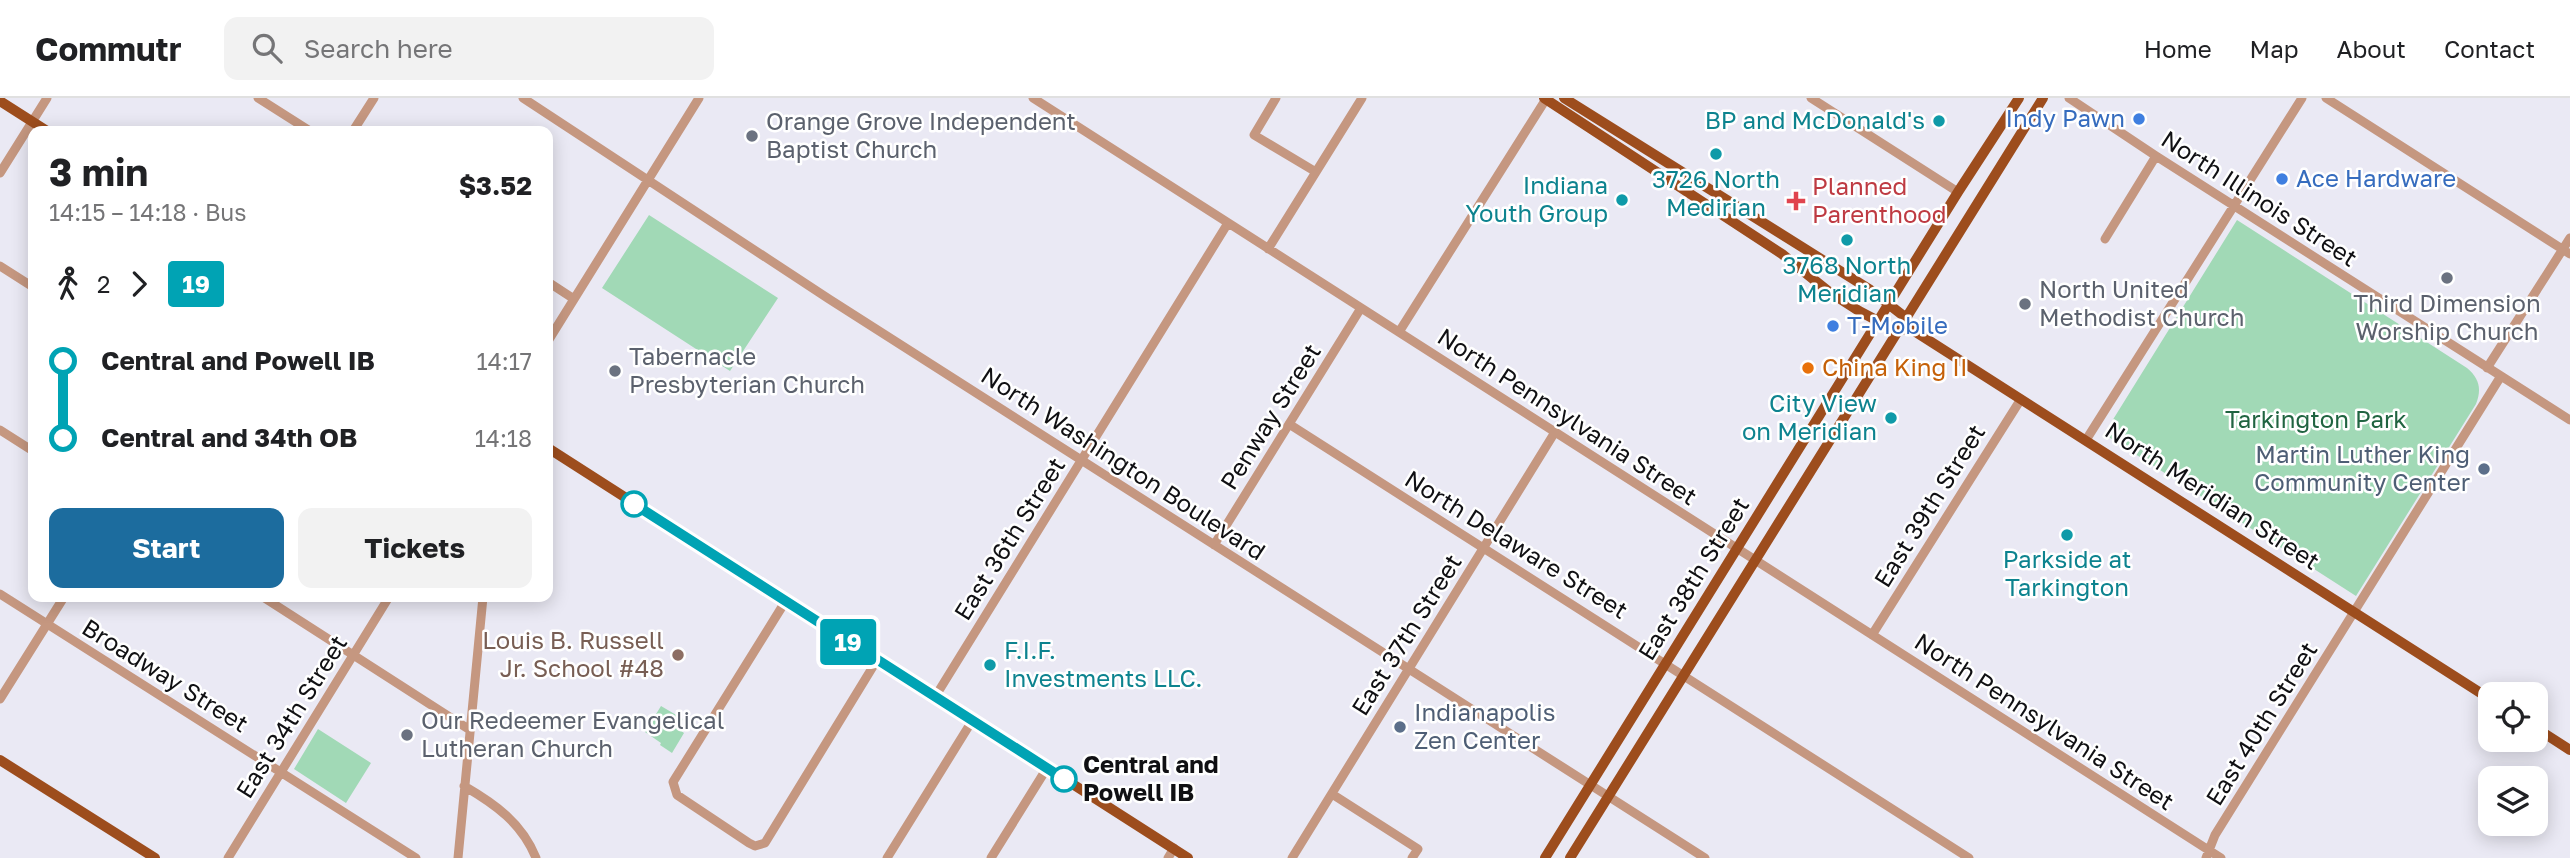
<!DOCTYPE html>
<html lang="en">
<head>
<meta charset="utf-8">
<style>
  body { margin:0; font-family:"Golos Text",sans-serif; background:#f2f2f2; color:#202124; height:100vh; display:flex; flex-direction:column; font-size:26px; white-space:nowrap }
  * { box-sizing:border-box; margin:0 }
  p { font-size:23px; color:#757577 }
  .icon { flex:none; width:38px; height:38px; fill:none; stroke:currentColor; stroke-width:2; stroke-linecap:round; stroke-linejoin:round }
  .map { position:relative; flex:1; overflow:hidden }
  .panel { position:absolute; left:28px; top:28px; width:525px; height:476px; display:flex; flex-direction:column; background:#fff; border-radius:14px; box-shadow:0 4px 18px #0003 }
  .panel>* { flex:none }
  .badge { padding:0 14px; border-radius:5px; font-size:24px; line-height:46px }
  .fabs { position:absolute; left:2478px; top:584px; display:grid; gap:14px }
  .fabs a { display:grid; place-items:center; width:70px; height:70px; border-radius:14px; background:#fff; box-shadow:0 4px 18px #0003; font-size:35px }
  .map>.badge { position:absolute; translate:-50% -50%; box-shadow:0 0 0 4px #fff }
  .legs { display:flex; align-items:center; gap:10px; height:77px; padding:0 21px; font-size:23px }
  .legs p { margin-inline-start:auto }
  .summary { display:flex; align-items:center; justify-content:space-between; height:119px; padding:0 21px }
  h1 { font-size:38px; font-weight:700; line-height:52px }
  .button { display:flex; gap:14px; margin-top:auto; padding:14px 21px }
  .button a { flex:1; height:80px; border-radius:14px; background:#1c6c9e; color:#fff; font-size:28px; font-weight:700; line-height:80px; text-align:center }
  .button a+a { background:#f2f2f2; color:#202124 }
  ul { padding:0 21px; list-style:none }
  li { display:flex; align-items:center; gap:24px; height:77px; font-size:26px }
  li i { display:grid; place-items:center; width:10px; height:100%; margin:0 9px; background:currentColor }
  li i::after { content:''; width:18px; height:18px; margin:-9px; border:5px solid; border-radius:50%; background:#fff }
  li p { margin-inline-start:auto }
  li:first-child i { background:linear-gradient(#0000 50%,currentColor 0) }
  li:last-child i { background:linear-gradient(currentColor 50%,#0000 0) }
  header { display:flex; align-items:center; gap:42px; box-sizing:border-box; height:98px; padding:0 35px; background:#fff; border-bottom:2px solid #e0e0e0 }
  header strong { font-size:33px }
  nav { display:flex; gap:38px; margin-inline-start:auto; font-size:24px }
  .search { width:490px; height:63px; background:#f2f2f2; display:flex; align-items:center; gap:18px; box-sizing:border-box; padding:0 24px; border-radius:14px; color:#757577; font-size:26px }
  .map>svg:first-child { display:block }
</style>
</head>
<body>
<header>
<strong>Commutr</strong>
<div class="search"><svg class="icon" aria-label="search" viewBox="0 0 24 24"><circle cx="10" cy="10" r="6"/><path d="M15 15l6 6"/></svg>Search here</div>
<nav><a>Home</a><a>Map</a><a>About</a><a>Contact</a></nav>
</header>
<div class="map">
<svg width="2570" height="760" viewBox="0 0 2570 760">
  <rect width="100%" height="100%" fill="#eae9f4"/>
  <path fill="#a1d9b6" d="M649 117 778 200 730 273 602 190Z
    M2237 122 2467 270C2479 280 2482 291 2476 306L2356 498 2104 336Z
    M661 608 683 621 678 630 684 635 672 655 660 647 661 645 645 634Z
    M318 631 371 665 346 705 294 671Z"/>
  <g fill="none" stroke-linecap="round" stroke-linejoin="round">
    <path stroke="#c59780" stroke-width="9" d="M258 0 310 33
      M523 0 829 201 1705 760
      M1033 0 2221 760
      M1276 0 1254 37 1316 74
      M1811 0 1958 94
      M2069 0 2156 58 2570 322
      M2326 0 2570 156
      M353 33 374 0
      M0 75 47 0
      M2105 141 2156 58
      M1268 151 1362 0
      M0 168 33 189
      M548 184 574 201
      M1399 234 1546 1
      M548 243 699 0
      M2487 270 2570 140
      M1289 326 1969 760
      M0 332 33 353
      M2086 342 2302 0
      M1214 447 1361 210
      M0 496 416 760
      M263 499 470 632
      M785 504 673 684 677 697 749 745 755 748 765 745 877 562
      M1872 537 2021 301
      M935 599 1228 125
      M0 601 64 499
      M464 688C495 706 522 725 536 760
      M1332 696 1418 751 1412 760
      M228 760 389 499
      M458 760 483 499
      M887 760 972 623
      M991 760 1047 670
      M1168 760 1174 750
      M1292 760 1555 334
      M2206 760 2215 737 2501 278"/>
    <path stroke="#9d4d1d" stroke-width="10" d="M1544 0 1782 156 1828 193 1859 213 1897 233 1902 232
      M1564 0 1869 191 1905 219 1911 231 2490 601
      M0 3 47 33
      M548 350 1188 760
      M2536 630 2570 652
      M0 662 155 760
      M1545 760 1958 94 2019 0
      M1570 760 2043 0"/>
  </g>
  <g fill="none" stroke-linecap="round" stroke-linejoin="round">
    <g stroke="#fff" stroke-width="16">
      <path id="line-1" d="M634 406 1064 681"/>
    </g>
    <use href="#line-1" stroke="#00a3b4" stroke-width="10"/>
  </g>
  <g fill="#3f7fe0" stroke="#fff" stroke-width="2.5">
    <circle cx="2139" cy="21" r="7"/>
    <circle cx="2282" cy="81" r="7"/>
    <circle cx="1833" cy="228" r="7"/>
  </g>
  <g fill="#0f9aa8" stroke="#fff" stroke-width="2.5">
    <circle cx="1939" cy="23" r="7"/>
    <circle cx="1716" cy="56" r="7"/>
    <circle cx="1622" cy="102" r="7"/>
    <circle cx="1847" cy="142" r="7"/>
    <circle cx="1891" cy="320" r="7"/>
    <circle cx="2067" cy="437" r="7"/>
    <circle cx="990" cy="567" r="7"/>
  </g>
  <g fill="#6b7280" stroke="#fff" stroke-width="2.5">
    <circle cx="752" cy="38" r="7"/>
    <circle cx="2447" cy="180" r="7"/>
    <circle cx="2025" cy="206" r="7"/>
    <circle cx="615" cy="273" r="7"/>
    <circle cx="407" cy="637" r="7"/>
  </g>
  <path fill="#e0444e" stroke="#fff" stroke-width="2.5" d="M1792.5 92.5h7v7h7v7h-7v7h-7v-7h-7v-7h7z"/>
  <circle fill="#e8710a" stroke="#fff" stroke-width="2.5" cx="1808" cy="270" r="7"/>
  <g fill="#5c6f8a" stroke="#fff" stroke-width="2.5">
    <circle cx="2484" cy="371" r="7"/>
    <circle cx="1400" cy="629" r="7"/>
  </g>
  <g fill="#fff" stroke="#00a3b4" stroke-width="3.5">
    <circle cx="634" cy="406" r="12"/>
    <circle cx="1064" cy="681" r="12"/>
  </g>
  <circle fill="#8d6e63" stroke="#fff" stroke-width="2.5" cx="678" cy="557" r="7"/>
  <g text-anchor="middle" stroke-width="5" stroke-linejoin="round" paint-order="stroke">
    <g font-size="24" fill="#366cbe" stroke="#fff" text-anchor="start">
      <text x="2125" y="29" text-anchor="end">Indy Pawn</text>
      <text x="2296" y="89">Ace Hardware</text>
      <text x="1847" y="236">T-Mobile</text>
    </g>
    <g font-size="24" fill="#0d838f" stroke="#fff" text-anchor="end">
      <text x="1925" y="31">BP and McDonald's</text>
      <text x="1716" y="90" text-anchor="middle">3726 North<tspan x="1716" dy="28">Medirian</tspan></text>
      <text x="1608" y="96">Indiana<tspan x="1608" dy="28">Youth Group</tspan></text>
      <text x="1847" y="176" text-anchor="middle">3768 North<tspan x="1847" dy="28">Meridian</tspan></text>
      <text x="1877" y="314">City View<tspan x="1877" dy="28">on Meridian</tspan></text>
      <text x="2067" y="470" text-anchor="middle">Parkside at<tspan x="2067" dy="28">Tarkington</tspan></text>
      <text x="1004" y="561" text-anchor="start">F.I.F.<tspan x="1004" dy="28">Investments LLC.</tspan></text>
    </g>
    <g font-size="24" fill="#5b616d" stroke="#fff" text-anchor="start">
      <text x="766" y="32">Orange Grove Independent<tspan x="766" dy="28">Baptist Church</tspan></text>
      <text x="2039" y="200">North United<tspan x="2039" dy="28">Methodist Church</tspan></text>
      <text x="2447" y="214" text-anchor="middle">Third Dimension<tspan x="2447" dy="28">Worship Church</tspan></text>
      <text x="629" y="267">Tabernacle<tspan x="629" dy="28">Presbyterian Church</tspan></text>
      <text x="421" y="631">Our Redeemer Evangelical<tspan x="421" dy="28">Lutheran Church</tspan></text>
    </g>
    <g font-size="24" fill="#be3a42" stroke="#fff" text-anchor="start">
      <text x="1812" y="97">Planned<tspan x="1812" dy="28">Parenthood</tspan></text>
    </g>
    <g font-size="24" fill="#101013" stroke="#fff">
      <text transform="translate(2259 101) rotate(33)" y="8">North Illinois Street</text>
      <text transform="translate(1271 319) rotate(-58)" y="8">Penway Street</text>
      <text transform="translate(1567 319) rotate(33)" y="8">North Pennsylvania Street</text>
      <text transform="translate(1123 366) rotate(33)" y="8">North Washington Boulevard</text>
      <text transform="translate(2212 398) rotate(33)" y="8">North Meridian Street</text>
      <text transform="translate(1930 408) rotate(-58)" y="8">East 39th Street</text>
      <text transform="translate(1010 441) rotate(-58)" y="8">East 36th Street</text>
      <text transform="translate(1516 447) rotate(32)" y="8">North Delaware Street</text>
      <text transform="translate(1694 481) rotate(-58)" y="8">East 38th Street</text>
      <text transform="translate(1407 537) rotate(-58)" y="8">East 37th Street</text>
      <text transform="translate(165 578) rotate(32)" y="8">Broadway Street</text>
      <text transform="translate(292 619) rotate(-58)" y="8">East 34th Street</text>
      <text transform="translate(2044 624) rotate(33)" y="8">North Pennsylvania Street</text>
      <text transform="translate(2262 626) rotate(-58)" y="8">East 40th Street</text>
    </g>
    <g font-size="24" fill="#c56008" stroke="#fff" text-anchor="start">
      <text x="1822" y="278">China King II</text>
    </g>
    <g font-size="24" fill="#206441" stroke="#fff">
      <text x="2316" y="330">Tarkington Park</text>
    </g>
    <g font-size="24" fill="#4e5e75" stroke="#fff" text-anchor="end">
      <text x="2470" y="365">Martin Luther King<tspan x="2470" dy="28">Community Center</tspan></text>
      <text x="1414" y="623" text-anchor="start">Indianapolis<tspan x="1414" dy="28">Zen Center</tspan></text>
    </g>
    <g font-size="24" fill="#785e54" stroke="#fff" text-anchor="end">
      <text x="664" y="551">Louis B. Russell<tspan x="664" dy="28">Jr. School #48</tspan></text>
    </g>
    <g font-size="24" font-weight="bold" fill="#101013" stroke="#fff" text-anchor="start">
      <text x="1083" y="675">Central and<tspan x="1083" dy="28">Powell IB</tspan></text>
    </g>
  </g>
</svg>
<div class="fabs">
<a><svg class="icon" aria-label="locate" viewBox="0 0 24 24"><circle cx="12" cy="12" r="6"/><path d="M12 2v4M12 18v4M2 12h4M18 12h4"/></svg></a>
<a><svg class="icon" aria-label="layers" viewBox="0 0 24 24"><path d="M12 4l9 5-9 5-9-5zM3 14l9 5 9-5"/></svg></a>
</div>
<b class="badge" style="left:848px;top:544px;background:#00a3b4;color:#fff">19</b>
<section class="panel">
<div class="summary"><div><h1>3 min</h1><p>14:15 – 14:18 · Bus</p></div><b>$3.52</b></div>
<div class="legs"><svg class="icon" aria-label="walk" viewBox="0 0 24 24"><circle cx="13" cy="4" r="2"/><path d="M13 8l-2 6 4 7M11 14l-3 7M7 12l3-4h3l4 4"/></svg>2<svg class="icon" aria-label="forward" viewBox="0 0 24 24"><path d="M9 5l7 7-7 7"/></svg><b class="badge" style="background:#00a3b4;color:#fff">19</b></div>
<ul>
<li><i style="color:#00a3b4"></i><b>Central and Powell IB</b><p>14:17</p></li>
<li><i style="color:#00a3b4"></i><b>Central and 34th OB</b><p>14:18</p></li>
</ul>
<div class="button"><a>Start</a><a>Tickets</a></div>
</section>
</div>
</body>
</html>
